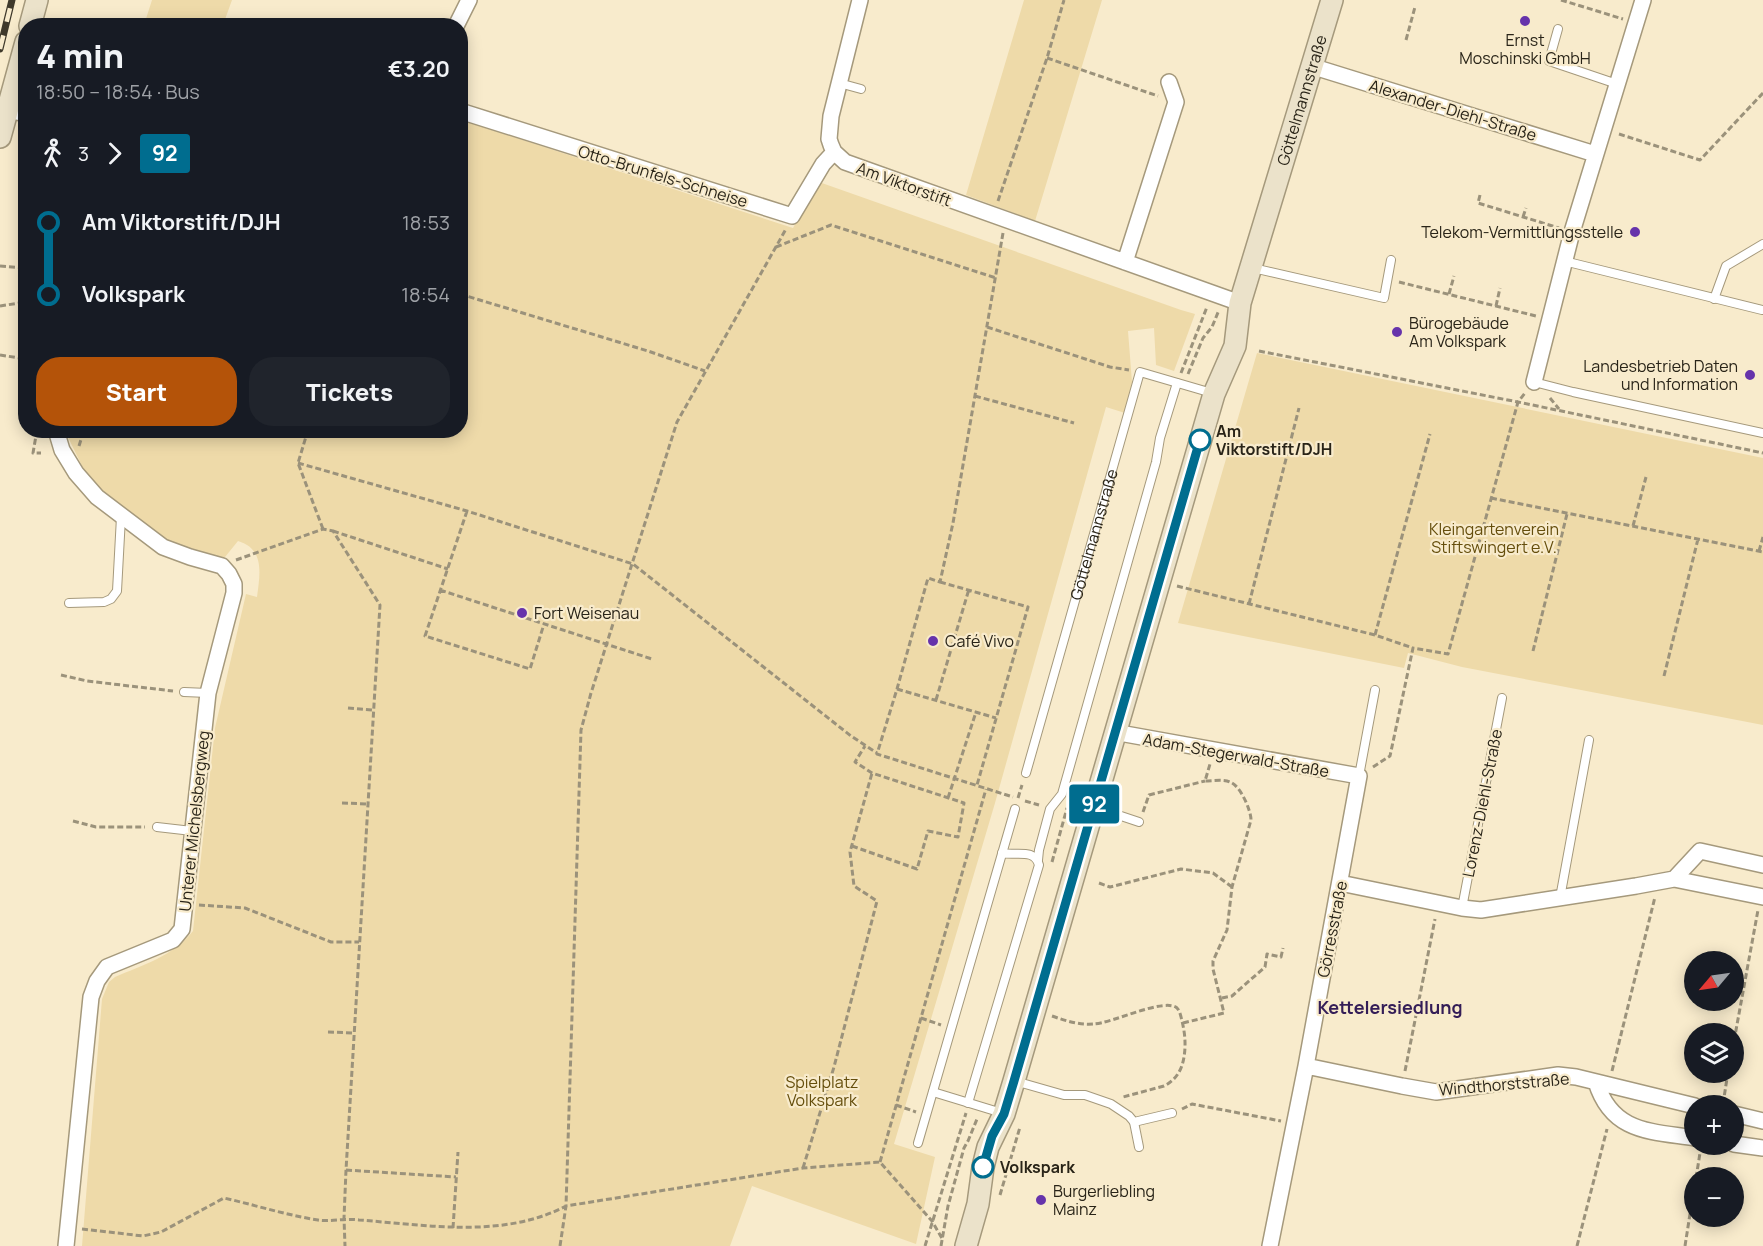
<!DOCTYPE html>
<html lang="en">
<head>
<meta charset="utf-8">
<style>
  body { margin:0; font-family:Manrope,sans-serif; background:#20242c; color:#f1f3f6; height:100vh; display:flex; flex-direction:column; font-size:22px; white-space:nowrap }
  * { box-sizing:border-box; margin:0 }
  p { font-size:20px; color:#9ea1a6 }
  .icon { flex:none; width:33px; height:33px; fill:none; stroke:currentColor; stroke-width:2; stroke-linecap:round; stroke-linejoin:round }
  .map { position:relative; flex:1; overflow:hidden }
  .panel { position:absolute; left:18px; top:18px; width:450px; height:420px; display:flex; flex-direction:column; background:#171b24; border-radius:24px; box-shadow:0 3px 15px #0003 }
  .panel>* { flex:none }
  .badge { padding:0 12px; border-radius:4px; font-size:21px; line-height:39px }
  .needle { width:39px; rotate:241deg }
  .controls { position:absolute; left:1684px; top:951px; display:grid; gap:12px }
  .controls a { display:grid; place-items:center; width:60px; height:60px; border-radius:50%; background:#171b24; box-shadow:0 3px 15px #0003; font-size:30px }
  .map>.badge { position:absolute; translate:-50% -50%; box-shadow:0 0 0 3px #fff }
  .legs { display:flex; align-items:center; gap:9px; height:66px; padding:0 18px; font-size:20px }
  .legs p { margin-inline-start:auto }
  .overview { display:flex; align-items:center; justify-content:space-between; height:102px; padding:0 18px }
  h1 { font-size:33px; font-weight:800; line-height:45px }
  .cta { display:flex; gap:12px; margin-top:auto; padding:12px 18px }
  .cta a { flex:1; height:69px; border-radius:24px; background:#b45309; color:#fff; font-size:24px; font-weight:800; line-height:69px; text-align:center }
  .cta a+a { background:#20242c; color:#f1f3f6 }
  ul { padding:0 18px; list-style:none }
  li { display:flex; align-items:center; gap:21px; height:72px; font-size:22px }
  li i { display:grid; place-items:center; width:9px; height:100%; margin:0 8px; background:currentColor }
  li i::after { content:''; width:15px; height:15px; margin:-8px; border:4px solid; border-radius:50%; background:#171b24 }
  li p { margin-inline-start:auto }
  li:first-child i { background:linear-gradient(#0000 50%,currentColor 0) }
  li:last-child i { background:linear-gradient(currentColor 50%,#0000 0) }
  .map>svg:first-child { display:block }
</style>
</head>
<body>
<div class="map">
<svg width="1763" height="1246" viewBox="0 0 1763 1246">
  <rect width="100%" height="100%" fill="#f8ebcc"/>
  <path fill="#eedaa9" d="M152 0H232L223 25H144Z
    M1024 0H1102L1035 221 966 195Z
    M461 120 793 228 819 182 1181 310 1195 314 1174 371 1156 365 1154 328 1128 331 1132 382 1125 413 1106 407 995 803 894 1144 935 1157 916 1244 752 1186 730 1246H82L102 999 109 982 115 977C143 965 173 956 193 931L215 728 246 594 257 597C260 574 265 549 238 541L225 557 216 558 161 539 99 490 84 470 65 431 460 430Z
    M1257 353 1763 458V725L1462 667 1408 653 1404 668 1178 623Z"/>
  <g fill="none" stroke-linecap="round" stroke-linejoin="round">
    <g stroke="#a5997c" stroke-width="10">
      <g id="lane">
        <path d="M1558 29 1549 61 1617 84"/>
        <path d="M839 83 861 89"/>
        <path d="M1564 261 1762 310"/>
        <path d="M1253 268 1384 298 1391 260"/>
        <path d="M1714 299 1726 266 1763 244"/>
        <path d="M1534 382 1573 392 1763 433"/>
        <path d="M69 603 104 602 111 599 117 591 121 517"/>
        <path d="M184 692 208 693"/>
        <path id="s1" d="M1026 773 1140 372 1212 393"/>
        <path d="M1359 776 1375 690"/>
        <path d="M1094 807 1139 822"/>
        <path d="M157 827 192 831"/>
        <path d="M1038 860 1039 850 1050 809 1062 794 1156 462 1160 438 1177 383"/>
        <path d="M1560 898 1589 740"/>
        <path d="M1462 908 1502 698"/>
        <path d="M1015 1081 1064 1095H1085L1111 1104 1129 1116 1134 1122 1172 1113"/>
        <path d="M933 1092 1002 1113"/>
        <path d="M968 1103 1039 865C1035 848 1015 856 1002 853"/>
        <path d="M1134 1122 1139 1147"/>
        <path d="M918 1143 1015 809"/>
      </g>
    </g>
    <g stroke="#a5997c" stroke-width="18">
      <path id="street" d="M860 0 831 116 829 139 831 145 834 152 845 162 1240 303
        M456 26 469 0
        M1311 66 1595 154
        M7 110 26 114
        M460 111 792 216 823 164 834 152
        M1125 262 1176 102 1169 82
        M1534 382 1572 232 1643 0
        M56 430 62 450 76 473 97 497 163 547 190 557 222 566 229 574 234 584V593L208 693 182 929 173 940 107 967 97 981 91 997 66 1246
        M1114 732 1359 776 1306 1066 1270 1246
        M1674 879 1700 851 1763 865
        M1340 883 1462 908 1481 910 1636 886 1674 879 1763 897
        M1306 1066 1402 1086 1436 1092 1558 1075 1576 1077 1695 1106
        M1596 1082C1612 1133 1650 1131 1695 1138
        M1734 1114 1763 1121
        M1734 1144 1763 1148"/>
    </g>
    <g stroke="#a5997c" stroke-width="24">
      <g id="secondary">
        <path d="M30 26 37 0"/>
        <path d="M0 137 26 42"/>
        <path id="s2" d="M966 1246 978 1204 983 1167 988 1147 1004 1114 1014 1081 1214 394 1235 346 1240 303 1332 0"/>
      </g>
    </g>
    <path stroke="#9b927b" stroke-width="3" stroke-dasharray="6 3" stroke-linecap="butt" d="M1561 0 1623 19
      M1406 40 1415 7
      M1047 58 1158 96
      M1619 134 1700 160 1763 93
      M1480 195 1478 203 1559 228
      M998 201 1047 58 1064 0
      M1523 217 1526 208
      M1003 233 953 523 940 582 928 578 897 689 877 754 1013 797
      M776 247 831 225 996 278
      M0 266 26 268
      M1399 282 1536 316
      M460 294 648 351 705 371
      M1449 294 1454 276
      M0 306 26 302
      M1496 306 1500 288
      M987 327 1110 367 1129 370
      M1259 351 1518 402 1763 453
      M0 355 26 359
      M1181 373 1207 307
      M1188 374 1203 338 1212 327 1219 310
      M975 396 1074 423
      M1550 398 1559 409
      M37 430 33 453H41
      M308 430 298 463 323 529
      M79 446 84 430
      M298 463 467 511 633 564 851 736 877 753
      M1491 498 1763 552
      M467 511 425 636 530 669 544 624
      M1633 526 1646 477
      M333 531 448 569
      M1759 551 1763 537
      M236 560 323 529 333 531 380 605 346 1170 344 1218 345 1246
      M940 582 1028 607 977 785
      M1177 586 1375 635 1413 648
      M440 590 652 659
      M1249 604 1299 408
      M1375 635 1430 434
      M1533 651 1567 514
      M61 675 87 681 173 691
      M1664 676 1698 539
      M897 689 996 718
      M592 690 677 422 786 229
      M936 700 969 589
      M348 708 373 710
      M1373 767 1390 756 1413 648 1448 654 1518 402 1525 393
      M948 798 976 712
      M1018 798 1022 785
      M1025 801 1039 805
      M342 803 367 804
      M1143 812 1149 795 1205 781
      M73 821 96 827H145
      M852 846 917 869 928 831 958 837 964 803 872 773 855 762 865 746
      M1052 862 1067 808
      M1099 883 1110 887 1181 869 1213 873 1232 887
      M199 905 245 908 331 942H359
      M1222 998 1232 996 1265 967 1267 954 1281 957 1283 948
      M1052 1016C1066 1021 1079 1025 1093 1024 1111 1024 1164 997 1177 1008 1180 1011 1181 1017 1182 1021 1185 1033 1186 1045 1184 1057 1182 1070 1176 1080 1164 1086L1123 1097
      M921 1018 941 1025
      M1183 1023 1224 1013 1213 969V961L1227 930 1232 887 1251 820C1251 810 1240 785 1230 782 1224 779 1212 781 1205 781L1210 764
      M328 1032 354 1033
      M1734 1041 1758 910
      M1405 1071 1435 919
      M1612 1071 1655 897
      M1723 1104 1728 1072
      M896 1105 916 1112
      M1182 1109 1192 1104 1281 1121
      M880 1162 986 789
      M803 1168 834 1067 877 901 854 886 850 852 872 773
      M346 1170 456 1177
      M1696 1178 1700 1153
      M1000 1195 1020 1127
      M453 1228 458 1152
      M82 1229 143 1236 161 1232 224 1198C255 1205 286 1215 318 1220 330 1222 345 1218 359 1220 427 1225 503 1239 566 1206L803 1168 880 1162 932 1221 943 1240
      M560 1246 566 1206 581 730 591 693
      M925 1246 966 1113
      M941 1246 948 1206 964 1148 968 1141 977 1119
      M1577 1246 1607 1129
      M1685 1246 1695 1182"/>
    <use href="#lane" stroke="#fff" stroke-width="8"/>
    <use href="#street" stroke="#fff" stroke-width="15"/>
    <use href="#secondary" stroke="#ebe2ca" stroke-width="21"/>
    <g stroke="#3f392b" stroke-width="7">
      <path id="rail" d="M0 49 12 0"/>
    </g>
    <use href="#rail" stroke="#f8ebcc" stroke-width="4.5" stroke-dasharray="14" stroke-linecap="butt"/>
  </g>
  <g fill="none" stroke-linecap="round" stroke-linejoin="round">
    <g stroke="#fff" stroke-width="14">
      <path id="line-1" d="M983 1167 992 1136 1004 1114 1014 1081 1200 440"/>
    </g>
    <use href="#line-1" stroke="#006d8f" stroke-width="9"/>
  </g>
  <g fill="#6633ab" stroke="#f8ebcc" stroke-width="2">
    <circle cx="1525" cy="21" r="6"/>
    <circle cx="1635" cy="232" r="6"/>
    <circle cx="1397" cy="332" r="6"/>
    <circle cx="1750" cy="375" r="6"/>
    <circle cx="522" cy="613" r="6"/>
    <circle cx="933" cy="641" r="6"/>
    <circle cx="1041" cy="1200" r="6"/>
  </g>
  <g fill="#fff" stroke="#006d8f" stroke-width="3">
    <circle cx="1200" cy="440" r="10"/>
    <circle cx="983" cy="1167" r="10"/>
  </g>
  <g text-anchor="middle" stroke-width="4.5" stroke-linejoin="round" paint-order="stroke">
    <g font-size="16" fill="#292418" stroke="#f8ebcc" text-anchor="start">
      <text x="1525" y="46" text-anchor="middle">Ernst<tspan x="1525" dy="18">Moschinski GmbH</tspan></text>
      <text x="1623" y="238" text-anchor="end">Telekom-Vermittlungsstelle</text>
      <text x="1409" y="329">Bürogebäude<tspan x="1409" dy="18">Am Volkspark</tspan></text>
      <text x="1738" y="372" text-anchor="end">Landesbetrieb Daten<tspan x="1738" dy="18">und Information</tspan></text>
      <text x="534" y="619">Fort Weisenau</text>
      <text x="945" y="647">Café Vivo</text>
      <text x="1053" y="1197">Burgerliebling<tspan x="1053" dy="18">Mainz</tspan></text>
    </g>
    <g font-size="16" fill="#292418" stroke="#f8ebcc">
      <text dy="6" stroke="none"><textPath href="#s2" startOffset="1196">Göttelmannstraße</textPath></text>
      <text transform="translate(1453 110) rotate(17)" y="6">Alexander-Diehl-Straße</text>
      <text transform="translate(663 176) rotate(17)" y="6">Otto-Brunfels-Schneise</text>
      <text transform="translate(904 184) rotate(20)" y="6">Am Viktorstift</text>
      <text dy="6" stroke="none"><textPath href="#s1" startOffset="248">Göttelmannstraße</textPath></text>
      <text transform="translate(1236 755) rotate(10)" y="6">Adam-Stegerwald-Straße</text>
      <text transform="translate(1482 803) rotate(-79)" y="6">Lorenz-Diehl-Straße</text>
      <text transform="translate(194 821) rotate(-84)" y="6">Unterer Michelsbergweg</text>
      <text transform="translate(1332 929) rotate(-79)" y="6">Görresstraße</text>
      <text transform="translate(1504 1084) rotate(-5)" y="6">Windthorststraße</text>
    </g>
    <g font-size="16" font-weight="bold" fill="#292418" stroke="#f8ebcc" text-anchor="start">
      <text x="1216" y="437">Am<tspan x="1216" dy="18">Viktorstift/DJH</tspan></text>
      <text x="1000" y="1173">Volkspark</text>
    </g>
    <g font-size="16" fill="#654e0c" stroke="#f8ebcc">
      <text x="1494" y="535">Kleingartenverein<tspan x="1494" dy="18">Stiftswingert e.V.</tspan></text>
      <text x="822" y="1088">Spielplatz<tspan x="822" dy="18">Volkspark</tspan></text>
    </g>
    <g font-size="18" font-weight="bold" fill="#341d57" stroke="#f8ebcc">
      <text x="1390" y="1014">Kettelersiedlung</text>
    </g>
  </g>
</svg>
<div class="controls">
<a><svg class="needle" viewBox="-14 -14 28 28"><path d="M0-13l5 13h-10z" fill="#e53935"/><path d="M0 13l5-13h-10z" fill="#9ea1a6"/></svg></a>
<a><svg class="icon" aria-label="layers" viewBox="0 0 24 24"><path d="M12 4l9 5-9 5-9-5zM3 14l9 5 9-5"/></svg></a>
<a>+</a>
<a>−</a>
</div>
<b class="badge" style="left:1094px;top:804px;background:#006d8f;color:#fff">92</b>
<section class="panel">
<div class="overview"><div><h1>4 min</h1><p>18:50 – 18:54 · Bus</p></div><b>€3.20</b></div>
<div class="legs"><svg class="icon" aria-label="walk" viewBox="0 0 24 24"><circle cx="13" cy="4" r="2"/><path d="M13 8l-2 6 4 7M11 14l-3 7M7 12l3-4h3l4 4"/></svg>3<svg class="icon" aria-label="forward" viewBox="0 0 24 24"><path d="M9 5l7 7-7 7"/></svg><b class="badge" style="background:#006d8f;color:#fff">92</b></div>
<ul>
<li><i style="color:#006d8f"></i><b>Am Viktorstift/DJH</b><p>18:53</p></li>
<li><i style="color:#006d8f"></i><b>Volkspark</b><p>18:54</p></li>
</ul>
<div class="cta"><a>Start</a><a>Tickets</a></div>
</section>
</div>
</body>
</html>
